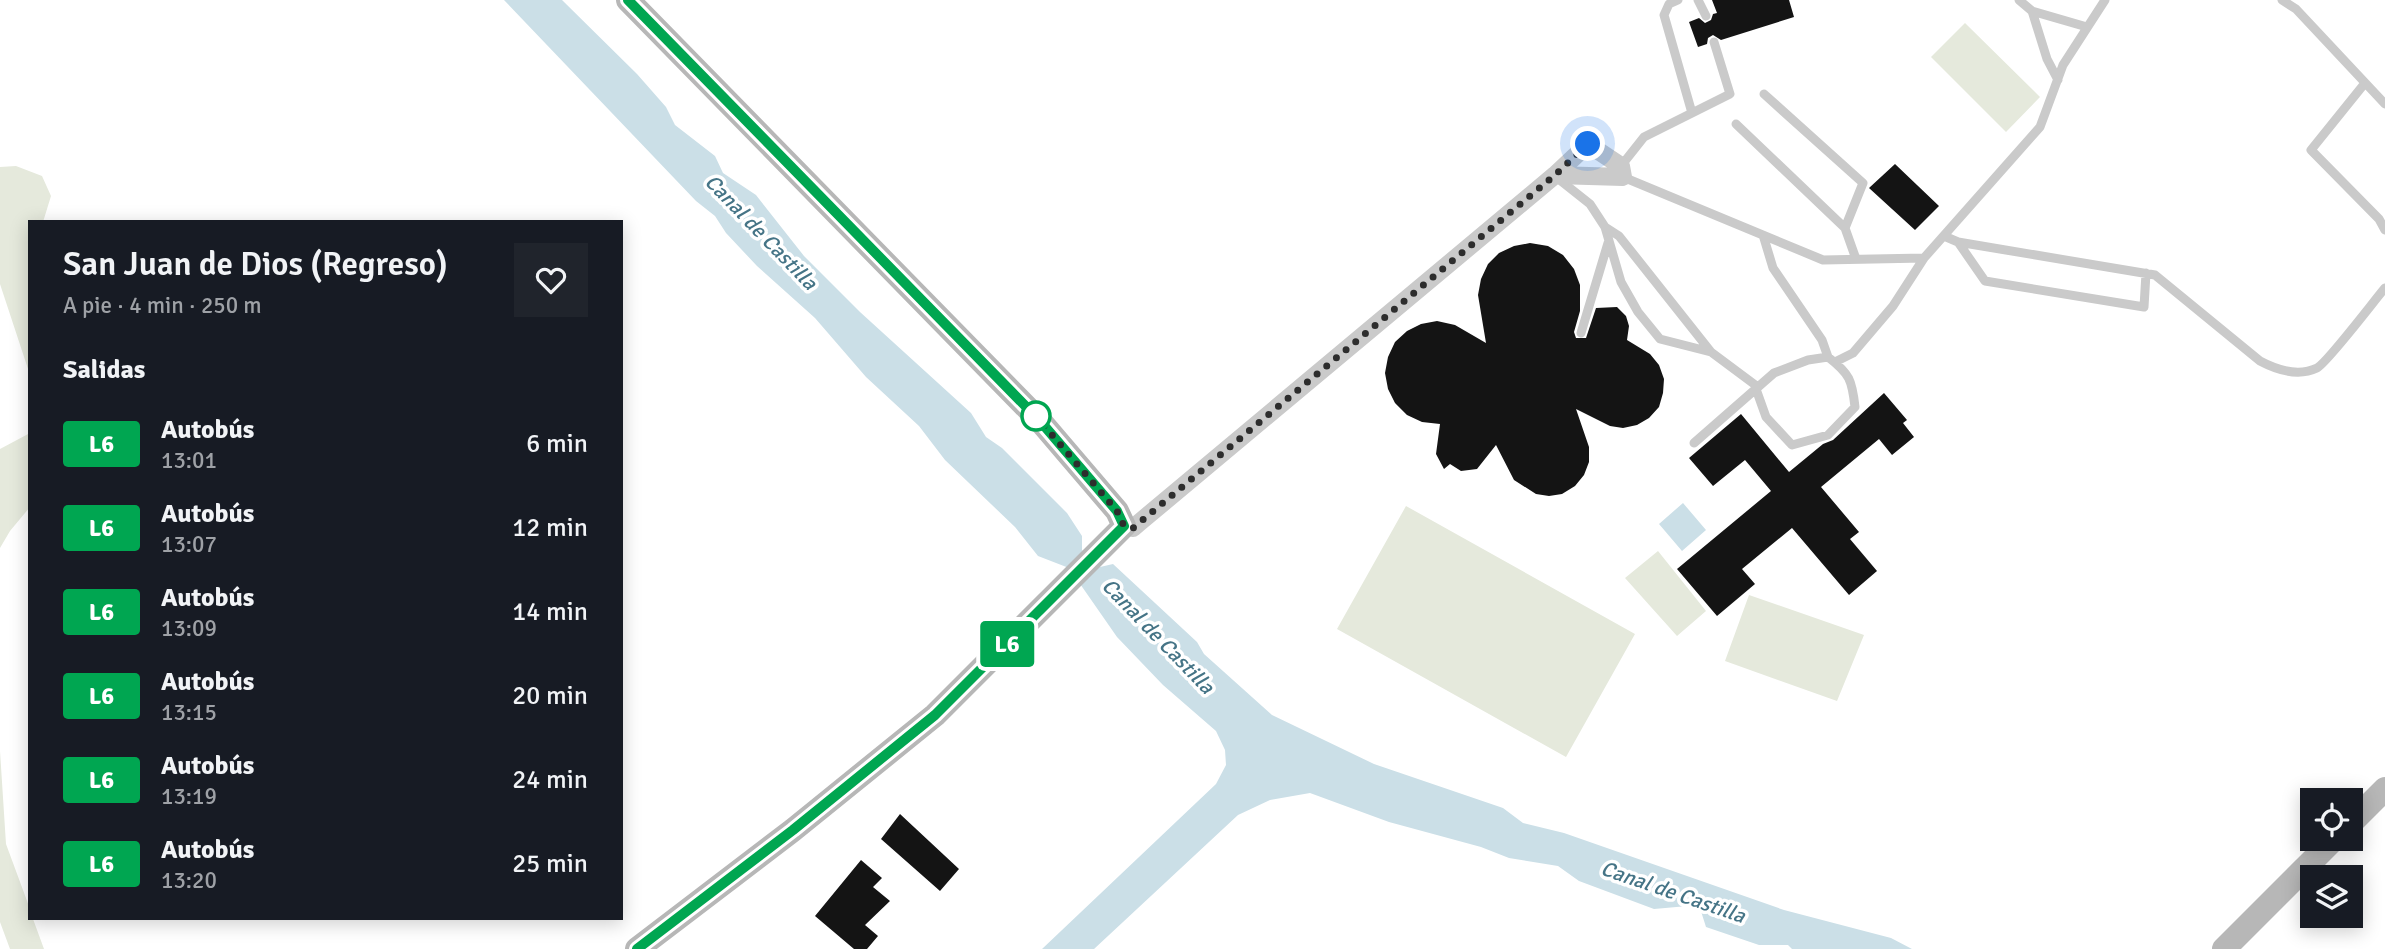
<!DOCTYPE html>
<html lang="es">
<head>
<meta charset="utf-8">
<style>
  body { margin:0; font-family:Signika,sans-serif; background:#20242c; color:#f1f3f6; height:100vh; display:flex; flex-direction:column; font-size:26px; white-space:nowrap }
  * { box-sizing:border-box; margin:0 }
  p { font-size:23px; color:#9ea1a6 }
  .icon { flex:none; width:38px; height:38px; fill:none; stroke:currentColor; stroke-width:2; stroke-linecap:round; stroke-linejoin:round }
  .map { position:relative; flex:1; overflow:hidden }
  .panel { position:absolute; left:28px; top:220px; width:595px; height:700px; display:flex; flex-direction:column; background:#171b24; border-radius:0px; box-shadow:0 4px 18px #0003 }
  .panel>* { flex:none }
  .badge { padding:0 14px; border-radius:5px; font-size:24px; line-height:46px }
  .buttons { position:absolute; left:2300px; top:788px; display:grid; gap:14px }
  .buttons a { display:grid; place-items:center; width:63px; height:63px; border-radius:0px; background:#171b24; box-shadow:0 4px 18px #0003; font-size:35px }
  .you { position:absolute; width:35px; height:35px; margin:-18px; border:5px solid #fff; border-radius:50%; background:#1a73e8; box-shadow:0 0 0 10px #1a73e833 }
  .map>.badge { position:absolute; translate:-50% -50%; box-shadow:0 0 0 4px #fff }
  h2 { padding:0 35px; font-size:26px; line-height:63px }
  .round { display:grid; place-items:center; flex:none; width:74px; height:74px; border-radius:0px; background:#20242c }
  .summary { display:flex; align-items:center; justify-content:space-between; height:119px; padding:0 35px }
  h1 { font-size:33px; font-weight:600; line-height:52px }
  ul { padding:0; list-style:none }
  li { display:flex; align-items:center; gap:21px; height:84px; padding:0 35px }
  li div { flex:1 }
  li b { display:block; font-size:26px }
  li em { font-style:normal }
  li .badge { min-width:77px; font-weight:700; text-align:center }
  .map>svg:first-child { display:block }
</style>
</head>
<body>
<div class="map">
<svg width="2385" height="949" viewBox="0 0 2385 949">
  <rect width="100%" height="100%" fill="#fff"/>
  <path fill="#e5e9dc" d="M1965 23 2040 97 2006 132 1931 57Z
    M16 166 42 176 51 196 43 222H30V375L0 284V167Z
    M30 433V507L10 531 0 548V449Z
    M1406 506 1635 634 1566 757 1337 629Z
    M1658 551 1706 611 1677 636 1625 578Z
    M1749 595 1864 635 1837 701 1725 661Z
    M0 751 6 844 30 909V919H33L44 949H10L0 922Z"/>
  <path fill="#cbdfe7" d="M504 0H562L637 74 666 107 675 125 715 156 723 173 756 195 804 256 860 312 971 413 986 437 1002 448 1067 513 1082 536V550L1100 567 1113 564 1197 642 1204 654 1272 715 1374 764 1503 808 1523 823 1564 833 1784 910 1891 938 1912 949H1792L1788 945H1759L1706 927 1699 905 1654 909 1579 881 1558 866 1509 858 1481 847 1389 822 1310 793 1270 800 1238 815 1094 949H1042L1216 784 1226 765 1225 750 1216 731 1163 685 1117 637 1069 568 1038 556 1015 527 945 460 919 426 866 377 815 318 757 266 726 233 715 216 696 201Z
    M1683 503 1706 530 1682 551 1659 524Z"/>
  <path fill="#141414" d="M1712 0H1789L1794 17 1721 40 1713 35 1708 38 1707 44 1698 47 1689 22 1699 18 1705 23 1711 20 1713 14 1717 13Z
    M1895 164 1939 206 1915 230 1869 188Z
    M1530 243 1548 246 1563 255 1574 269 1580 285V311L1574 332 1576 338H1586L1596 308 1617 307 1626 316 1629 326 1627 340 1650 354 1659 365 1664 379 1663 393 1659 407 1649 418 1637 425 1623 428 1610 426 1576 409 1589 447V462L1584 475 1575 486 1562 494 1549 496 1536 494 1514 480 1496 445 1477 469 1461 471 1450 464 1444 469 1436 454 1440 424 1422 422 1407 415 1395 403 1388 389 1385 373 1388 357 1395 342 1407 331 1421 324 1437 321 1455 325 1486 343 1478 295 1481 279 1488 264 1499 253 1514 246Z
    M1884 393 1907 420 1903 423 1914 437 1892 455 1879 439 1821 487 1859 532 1850 539 1877 571 1849 595 1792 528 1742 569 1755 584 1717 616 1677 569 1771 491 1745 460 1713 486 1689 458 1741 414 1789 472 1823 444 1833 440Z
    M900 814 959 869 940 891 881 839Z
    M861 860 882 878 873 887 890 901 865 925 878 936 867 949H854L815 916Z"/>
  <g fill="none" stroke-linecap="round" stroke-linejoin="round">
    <path stroke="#cacaca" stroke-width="9" d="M1678 0 1669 4 1664 15 1692 113
      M1698 0 1706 16
      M2019 0 2032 11 2087 27
      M2282 0 2296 9 2385 104
      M2032 11 2047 59 2058 80
      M2365 83 2311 150 2379 219 2385 230
      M1764 94 1863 183 1845 228
      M1736 124 1845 228 1856 259
      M1621 166 1644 137 1730 94 1714 42
      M1556 177 1590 204 1605 227 1621 282 1638 312 1660 339 1711 352
      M1623 177 1823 260 1924 258
      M1605 227 1619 236 1711 352 1758 387
      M1763 235 1773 268 1822 340 1828 357
      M1944 236 1958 242 2155 275 2260 361C2277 370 2298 377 2317 368 2327 363 2374 301 2385 288
      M1958 242 1985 281 2144 307 2146 273
      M1581 333 1608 243
      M1835 362 1853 353 1893 306 1924 258 2040 127 2063 65 2105 0
      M1694 443 1774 373 1808 360 1828 357C1850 374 1852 380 1855 407L1828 435 1792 445 1766 417 1756 389"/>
    <path stroke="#cacaca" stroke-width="18" d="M1124 526 1133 528 1140 522 1555 175 1588 144 1621 166 1623 177 1555 175"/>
    <path stroke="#b7b7b7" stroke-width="24" d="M628 0 1041 422 1117 511 1124 526 935 715 793 830 637 949
      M2350 824 2385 789
      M2224 949 2335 838"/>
  </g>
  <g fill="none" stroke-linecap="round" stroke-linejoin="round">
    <g stroke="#fff" stroke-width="16">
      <path id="line" d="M628 0 1041 422 1117 511 1124 526 935 715 793 830 637 949"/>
    </g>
    <use href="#line" stroke="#00a651" stroke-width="10"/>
    <path stroke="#2d2d2d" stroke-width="7" stroke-dasharray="0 12.6" d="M1036 416 1117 511 1124 526 1133 528 1555 175 1588 144"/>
  </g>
  <circle fill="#fff" stroke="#00a651" stroke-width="3.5" cx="1036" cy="416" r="14"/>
  <g text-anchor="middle" stroke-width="7" stroke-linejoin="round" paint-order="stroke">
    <g font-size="21" font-style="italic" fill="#457486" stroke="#fff">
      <text transform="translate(761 232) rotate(46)" y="7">Canal de Castilla</text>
      <text transform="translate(1158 636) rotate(46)" y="7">Canal de Castilla</text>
      <text transform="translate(1673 892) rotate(19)" y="7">Canal de Castilla</text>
    </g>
  </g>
</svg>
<div class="buttons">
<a><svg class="icon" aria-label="locate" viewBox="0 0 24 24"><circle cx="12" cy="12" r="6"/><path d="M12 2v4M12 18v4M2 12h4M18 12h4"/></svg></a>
<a><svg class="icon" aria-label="layers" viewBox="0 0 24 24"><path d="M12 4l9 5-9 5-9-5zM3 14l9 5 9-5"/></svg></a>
</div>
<div class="you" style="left:1588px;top:144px"></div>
<b class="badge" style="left:1007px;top:644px;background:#00a651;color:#fff">L6</b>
<section class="panel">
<div class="summary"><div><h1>San Juan de Dios (Regreso)</h1><p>A pie · 4 min · 250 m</p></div><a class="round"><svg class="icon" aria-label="heart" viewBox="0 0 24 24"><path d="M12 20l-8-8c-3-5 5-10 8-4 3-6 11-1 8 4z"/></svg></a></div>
<h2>Salidas</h2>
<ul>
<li><span class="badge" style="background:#00a651;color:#fff">L6</span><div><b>Autobús</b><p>13:01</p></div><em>6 min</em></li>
<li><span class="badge" style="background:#00a651;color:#fff">L6</span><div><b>Autobús</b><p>13:07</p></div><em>12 min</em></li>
<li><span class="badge" style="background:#00a651;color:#fff">L6</span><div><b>Autobús</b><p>13:09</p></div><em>14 min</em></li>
<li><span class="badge" style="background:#00a651;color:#fff">L6</span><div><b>Autobús</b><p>13:15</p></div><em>20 min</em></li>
<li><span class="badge" style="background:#00a651;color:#fff">L6</span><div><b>Autobús</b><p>13:19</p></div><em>24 min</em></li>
<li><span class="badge" style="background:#00a651;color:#fff">L6</span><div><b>Autobús</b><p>13:20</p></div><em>25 min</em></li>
</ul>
</section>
</div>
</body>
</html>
